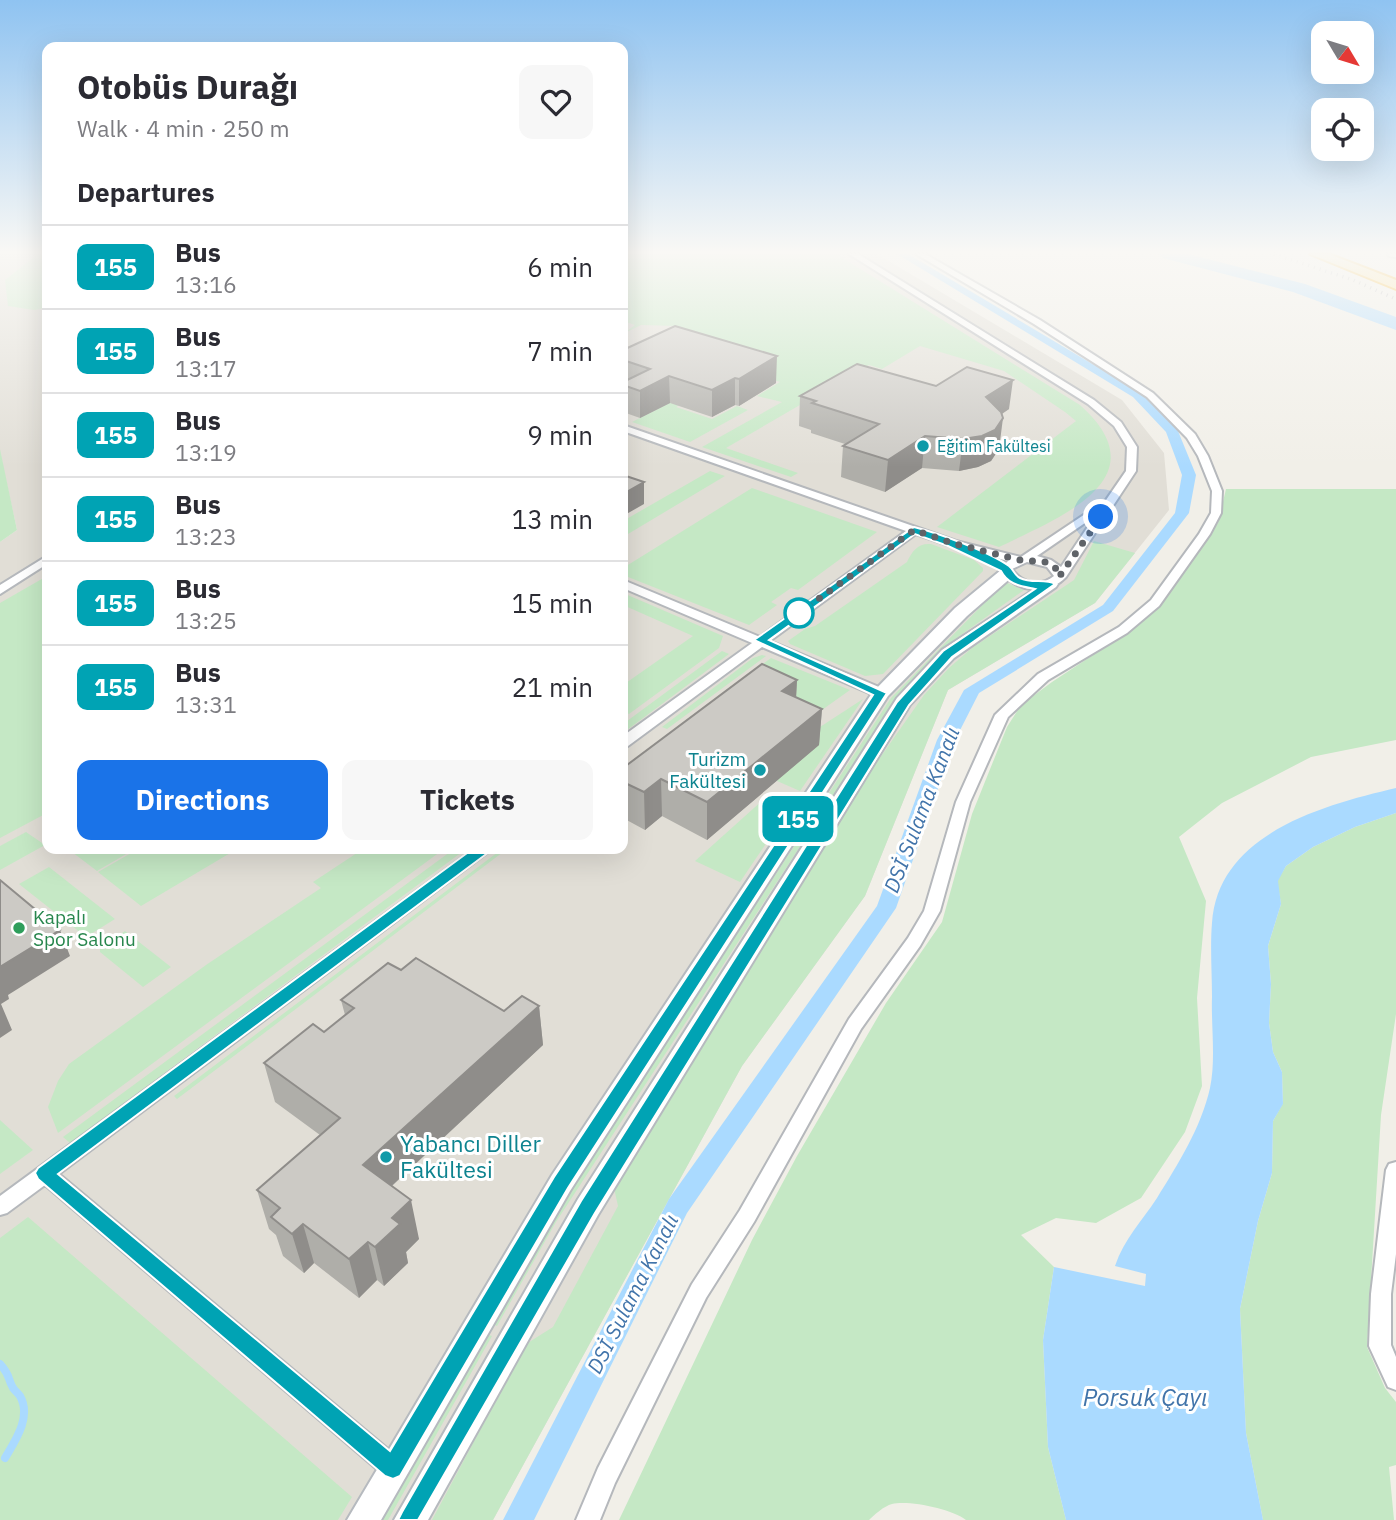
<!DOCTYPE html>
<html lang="en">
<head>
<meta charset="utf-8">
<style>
  body { margin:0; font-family:"IBM Plex Sans",sans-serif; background:#f7f7f7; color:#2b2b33; height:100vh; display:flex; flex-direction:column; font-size:26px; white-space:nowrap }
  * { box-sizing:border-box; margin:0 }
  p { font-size:23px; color:#7c7c81 }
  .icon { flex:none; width:38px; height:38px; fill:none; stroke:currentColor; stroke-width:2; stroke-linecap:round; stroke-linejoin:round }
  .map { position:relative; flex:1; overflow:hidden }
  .drawer { position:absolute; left:42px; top:42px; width:586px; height:812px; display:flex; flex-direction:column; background:#fff; border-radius:14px; box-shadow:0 7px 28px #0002 }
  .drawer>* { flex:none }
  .badge { padding:0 14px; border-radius:10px; font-size:24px; line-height:46px }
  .needle { width:46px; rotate:128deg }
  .tools { position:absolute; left:1311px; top:21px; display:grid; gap:14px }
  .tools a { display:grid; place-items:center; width:63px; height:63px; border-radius:14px; background:#fff; box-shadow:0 7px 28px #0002; font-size:35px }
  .you { position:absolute; width:35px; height:35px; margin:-18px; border:5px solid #fff; border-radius:50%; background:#1a73e8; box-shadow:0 0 0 10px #1a73e833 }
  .map>.badge { position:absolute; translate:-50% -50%; box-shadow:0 0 0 4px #fff }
  h2 { padding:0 35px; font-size:26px; line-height:63px }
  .round { display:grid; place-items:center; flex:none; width:74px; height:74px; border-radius:14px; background:#f7f7f7 }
  .overview { display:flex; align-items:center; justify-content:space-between; height:119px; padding:0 35px }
  h1 { font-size:33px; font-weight:800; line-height:52px }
  .action { display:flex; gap:14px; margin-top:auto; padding:14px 35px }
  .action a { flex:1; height:80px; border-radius:14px; background:#1a73e8; color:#fff; font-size:28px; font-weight:800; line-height:80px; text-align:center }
  .action a+a { background:#f7f7f7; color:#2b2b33 }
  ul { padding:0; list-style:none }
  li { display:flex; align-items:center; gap:21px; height:84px; padding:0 35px; border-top:2px solid #e1e1e2 }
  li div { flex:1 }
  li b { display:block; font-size:26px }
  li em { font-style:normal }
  li .badge { min-width:77px; font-weight:700; text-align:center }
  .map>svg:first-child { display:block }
</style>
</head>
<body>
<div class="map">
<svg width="1396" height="1520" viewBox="0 0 1396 1520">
  <rect width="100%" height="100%" fill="#f1efe8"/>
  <path fill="#e1ded6" d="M0 254H47V849H623V254H877L1122 400 1164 453 1169 510 1095 603 948 690 865 896 742 1066 493 1520H0V542L17 530 0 453Z"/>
  <path fill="#c5e8c5" d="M38 254H47V308L34 310 8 306 5 280Z
    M623 254H836L1080 405C1163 479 1058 518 999 547L937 527 1076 421 1065 412 1004 371 920 346 882 369 869 365 726 448 798 473 791 477 702 447 782 402 757 396 780 382 676 349V326L641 325 623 334 635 325 623 321Z
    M691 392 698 394 676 407 712 419 737 406 748 410 690 442 632 422Z
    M0 449 17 530 0 542Z
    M710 471 725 476 623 537V521Z
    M752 488 877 532 798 590 791 588 771 602 777 605 749 625 623 575V568Z
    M1226 489H1396V740L1311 757 1222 803 1179 837 1206 901 1197 998 1202 1086 1185 1132 1141 1198 1096 1223 1056 1218 1021 1235 1054 1267 1043 1340 1048 1447 1066 1520H966C952 1509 909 1500 892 1504 884 1506 874 1515 869 1520H619L752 1240 797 1156 886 1003 942 922 972 814 1007 727 1021 705 1052 682 1137 626 1159 607 1218 523Z
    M1094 541 1135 553 1095 603 948 690 865 896 742 1066 493 1520H432L526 1344 553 1327 618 1206 614 1188 877 762 924 695 949 668 972 648 1074 580Z
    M931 544 974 560 983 568V571L883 674 865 676 790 644 788 641 805 629 815 626 907 562C912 551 918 543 931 544Z
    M47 576V813L0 838V603Z
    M1005 582 1024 590 940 650 896 699 556 1222 497 1326 490 1323 550 1220 891 698Z
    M623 593 723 636 719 648 629 714 623 711V685L693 636 623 605Z
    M722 651 729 654 623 733V724Z
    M762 655 766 656 667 729 662 727 753 658Z
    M771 658 850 690 791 732 675 733 674 729Z
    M863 699 800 791 777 781 803 738Z
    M764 799 788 811 740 882 695 861Z
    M1396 813V1014L1381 1115 1367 1347 1385 1388 1396 1402V1465L1389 1467 1394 1520H1263L1246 1433 1240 1309 1258 1221 1272 1173 1273 1121 1283 1103 1282 1072 1273 1052 1269 1023 1271 984 1268 946 1281 904 1277 881 1286 866 1313 847 1355 827Z
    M26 832 45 845 0 870V846Z
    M68 849H135L97 871Z
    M138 849H237L141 906 98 872Z
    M363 849H444L58 1133 48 1107 58 1081 69 1064 206 965 321 888 313 882Z
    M454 849H466L70 1143 63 1137Z
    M502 849H507L177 1099 174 1096Z
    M49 867 115 919 86 937 19 884Z
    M125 931 171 967 143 987 100 952V948Z
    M0 1120 33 1150 0 1174Z
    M28 1217 352 1497 338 1520H0V1238Z
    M485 1334 492 1336 388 1520H379Z"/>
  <path fill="#aadaff" d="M1396 788V813L1355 827 1313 847 1286 866 1278 881 1281 904 1268 946 1271 984 1269 1023 1273 1052 1282 1072 1283 1104 1273 1121 1272 1173 1258 1221 1240 1309 1246 1433 1263 1520H1066L1048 1447 1043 1340 1054 1267 1145 1286 1146 1274 1115 1266C1124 1239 1142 1221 1157 1198 1178 1164 1201 1128 1210 1088 1216 1060 1211 1026 1212 997 1212 973 1210 946 1212 923 1218 833 1324 805 1396 788Z"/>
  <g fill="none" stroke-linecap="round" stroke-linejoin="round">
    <path stroke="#aadaff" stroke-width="8" d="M0 1364C11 1376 7 1378 13 1388 15 1391 18 1393 20 1396 32 1417 15 1441 5 1458"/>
    <path fill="#aadaff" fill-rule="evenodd" d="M897 254H908L1141 393 1178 431 1196 475 1189 513 1113 611 979 693 955 740 896 908 687 1213 534 1520H503L669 1199 877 906 937 740 964 690 1103 605 1175 513 1182 475 1166 432 1133 397Z"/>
    <path fill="#aadaff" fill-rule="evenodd" d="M1160 254H1188L1305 284 1396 317V330L1293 292 1163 258Z"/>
    <g stroke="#b5b8bc" stroke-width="4">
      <path id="street" d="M849 254H858L1094 400 1121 422 1137 447 1136 471 1066 577C1047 597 1014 592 1000 569L1008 561 948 545 916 534 770 641 886 690 888 693 886 696H876L762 647 628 746 623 747V736L752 643 623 588V580L760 637 906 531 623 431V425L956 541 1021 557 1106 500 1126 471 1127 447 1114 426 1088 404ZM1095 516 1061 567 1051 560 1037 556ZM1027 562 1047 567 1054 576C1040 587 1022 584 1012 569Z
        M916 254H925L1040 320 1153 393 1195 434 1208 456 1222 491 1221 513 1210 534 1159 606 1127 633 1048 680 1008 717 970 802 940 911 920 946 861 1029 754 1222 706 1298 615 1483 600 1520H576L598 1468 692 1284 740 1210 849 1019 908 938 924 911 956 802 995 715 1038 674 1119 627 1151 600 1199 534 1211 513 1212 491 1198 456 1187 438 1147 397 1034 324Z
        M1388 254H1396V257L1389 256Z
        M47 556V564L0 594V585Z
        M474 849H492L59 1174 401 1460 404 1468 401 1476 393 1479 385 1476 45 1185 7 1213 0 1215V1196Z
        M1396 1162V1254L1391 1294V1345L1396 1357V1390L1388 1387 1369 1346 1371 1294 1386 1170 1389 1164Z"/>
    </g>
    <g stroke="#b6babf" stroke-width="4">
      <path id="secondary" d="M1007 568 1015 573 1013 576 967 616 888 696 570 1191 381 1520H347L552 1175 872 693 955 608 1001 570Z
        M1050 579 1058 584 1056 587 954 658 910 705 598 1215 428 1520H394L578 1199 897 698 942 650Z"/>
    </g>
    <g stroke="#f9ab00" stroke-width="4">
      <path id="highway" d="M1310 254H1329L1396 280V289Z"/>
    </g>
    <use href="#street" fill="#fff" fill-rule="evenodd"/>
    <use href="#secondary" fill="#fff" fill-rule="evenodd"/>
    <use href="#highway" fill="#fde293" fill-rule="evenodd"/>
    <path stroke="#b6b7b8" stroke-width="3.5" stroke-dasharray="1 5" stroke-linecap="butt" d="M1274 254 1353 280 1396 299"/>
  </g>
  <path fill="#afaea9" d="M623 350 776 383 739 406 735 405 712 417 670 403 640 418 623 412Z
    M936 386 1009 409 1002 414 999 449 991 461 978 467 959 471 922 468 885 492 841 477 843 446 845 444 811 433V430L799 426 800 396Z
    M797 680 796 698 822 709 819 745 707 840 662 816 645 830 623 818V768Z
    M401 970 504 1011 539 1006 543 1045 392 1186 419 1239 406 1252 408 1263 384 1286 377 1280 359 1298 314 1263 304 1273 283 1256 276 1235 269 1229 257 1190 320 1135 275 1102 264 1063 324 1032 345 1015 341 1000Z"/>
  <path fill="#8f8d8a" d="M777 356 776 383 739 406V379Z
    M669 376 670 403 640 418V391Z
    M735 378V405L712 417V390Z
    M1013 380 1009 409 982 427 986 397Z
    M1003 418 999 449 991 461 978 467 959 471 963 439Z
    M925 436 922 468 885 492 888 460Z
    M644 482V504L623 516V494Z
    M797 680 795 716 782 691Z
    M822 709 819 745 707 840V802Z
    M661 779 662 816 645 830 644 792Z
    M60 930 70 956 8 995 9 999 1 1004 12 1030 0 1038V967Z
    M539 1006 543 1045 372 1204 363 1165Z
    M411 1200 419 1239 406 1252 408 1263 384 1286 375 1247 392 1218Z
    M303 1224 314 1263 304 1273 292 1234Z
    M368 1242 377 1280 359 1298 349 1259Z"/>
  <path fill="#cccac5" stroke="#8f8d8a" stroke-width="2" d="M675 326 777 356 739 379 735 378 712 390 669 376 640 391 623 385V382L650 369 623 360V350Z
    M857 364 936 386 967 367 1013 380 986 397 1001 412 1003 418 995 430 982 436 963 439 925 436 888 460 843 446 879 424 812 403 816 401 800 396Z
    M623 475 644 482 623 494Z
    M762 664 797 680 782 691 822 709 707 802 661 779 644 792 623 782V768Z
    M0 880 60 930 0 967Z
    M416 958 504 1011 522 996 539 1006 363 1165 411 1200 392 1218 400 1224 375 1247 368 1242 349 1259 303 1224 292 1234 271 1217 280 1208 257 1190 340 1118 264 1063 313 1024 324 1032 354 1008 341 1000 388 963 401 970Z"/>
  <linearGradient id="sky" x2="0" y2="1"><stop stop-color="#8fc3f1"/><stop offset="0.54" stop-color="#f9f8f5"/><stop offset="1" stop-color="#f9f8f5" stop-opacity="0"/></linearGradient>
  <rect width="1396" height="467" fill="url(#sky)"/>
  <path fill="#00a3b4" stroke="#fff" stroke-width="2" d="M914 527C938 533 990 552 1009 566 1014 570 1014 575 1020 578 1031 584 1046 578 1055 584L952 657 909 705 595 1213 418 1520H398L402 1512 581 1201 897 702 943 651 1035 589C1021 586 1008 585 1001 571L948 546 915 534 769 640 887 693 568 1188 400 1476 393 1479 385 1476 38 1179 35 1173 38 1168 478 845H489L491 849 489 852 58 1174 390 1451 554 1177 873 695 754 640Z"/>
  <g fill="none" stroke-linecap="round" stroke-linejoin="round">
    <path stroke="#5f6368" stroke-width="7" stroke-dasharray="0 12.6" d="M799 613 914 530 952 543 1019 560 1045 562 1055 567 1059 577 1101 517"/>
  </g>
  <g fill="#0f9aa8" stroke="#fff" stroke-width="2.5">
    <circle cx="923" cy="446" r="7"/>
    <circle cx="760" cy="770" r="7"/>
    <circle cx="386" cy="1157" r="7"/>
  </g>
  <circle fill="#fff" stroke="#00a3b4" stroke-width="3.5" cx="799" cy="613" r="14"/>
  <circle fill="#2e9e5b" stroke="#fff" stroke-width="2.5" cx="19" cy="928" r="7"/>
  <g text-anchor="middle" stroke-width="6" stroke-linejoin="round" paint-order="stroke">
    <g font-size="16" fill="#0d838f" stroke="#fff" text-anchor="start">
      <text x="937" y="452">Eğitim Fakültesi</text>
    </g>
    <g font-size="19" fill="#0d838f" stroke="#fff" text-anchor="end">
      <text x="746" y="766">Turizm<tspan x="746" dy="22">Fakültesi</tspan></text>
    </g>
    <g font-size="19" fill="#27864d" stroke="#fff" text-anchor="start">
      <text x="33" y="924">Kapalı<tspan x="33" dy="22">Spor Salonu</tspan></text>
    </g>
    <g font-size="21" font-style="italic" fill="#4174aa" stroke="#fff">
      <text transform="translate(922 810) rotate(-69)" y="7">DSİ Sulama Kanalı</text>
      <text transform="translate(633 1294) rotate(-63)" y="7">DSİ Sulama Kanalı</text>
    </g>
    <g font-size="23" fill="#0d838f" stroke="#fff" text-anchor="start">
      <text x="400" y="1152">Yabancı Diller<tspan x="400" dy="26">Fakültesi</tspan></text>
    </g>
    <g font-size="24" font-style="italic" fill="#4174aa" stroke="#fff">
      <text x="1145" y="1406">Porsuk Çayı</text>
    </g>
  </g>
</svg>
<div class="tools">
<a><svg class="needle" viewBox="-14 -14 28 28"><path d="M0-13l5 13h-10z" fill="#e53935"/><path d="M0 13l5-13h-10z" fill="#7c7c81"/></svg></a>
<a><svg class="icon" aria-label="locate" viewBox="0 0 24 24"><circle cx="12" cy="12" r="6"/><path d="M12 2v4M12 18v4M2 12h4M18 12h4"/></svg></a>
</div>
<div class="you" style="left:1101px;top:517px"></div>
<b class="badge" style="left:798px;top:819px;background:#00a3b4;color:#fff">155</b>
<section class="drawer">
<div class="overview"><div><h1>Otobüs Durağı</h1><p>Walk · 4 min · 250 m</p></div><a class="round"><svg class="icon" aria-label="heart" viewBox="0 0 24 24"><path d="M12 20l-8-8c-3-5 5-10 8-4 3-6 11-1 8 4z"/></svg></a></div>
<h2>Departures</h2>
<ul>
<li><span class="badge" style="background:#00a3b4;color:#fff">155</span><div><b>Bus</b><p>13:16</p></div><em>6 min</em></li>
<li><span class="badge" style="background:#00a3b4;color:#fff">155</span><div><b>Bus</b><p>13:17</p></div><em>7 min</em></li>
<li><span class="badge" style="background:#00a3b4;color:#fff">155</span><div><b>Bus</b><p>13:19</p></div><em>9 min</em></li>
<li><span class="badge" style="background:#00a3b4;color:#fff">155</span><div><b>Bus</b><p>13:23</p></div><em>13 min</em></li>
<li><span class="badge" style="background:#00a3b4;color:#fff">155</span><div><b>Bus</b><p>13:25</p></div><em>15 min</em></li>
<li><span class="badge" style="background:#00a3b4;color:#fff">155</span><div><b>Bus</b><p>13:31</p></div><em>21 min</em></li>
</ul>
<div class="action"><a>Directions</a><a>Tickets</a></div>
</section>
</div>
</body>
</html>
